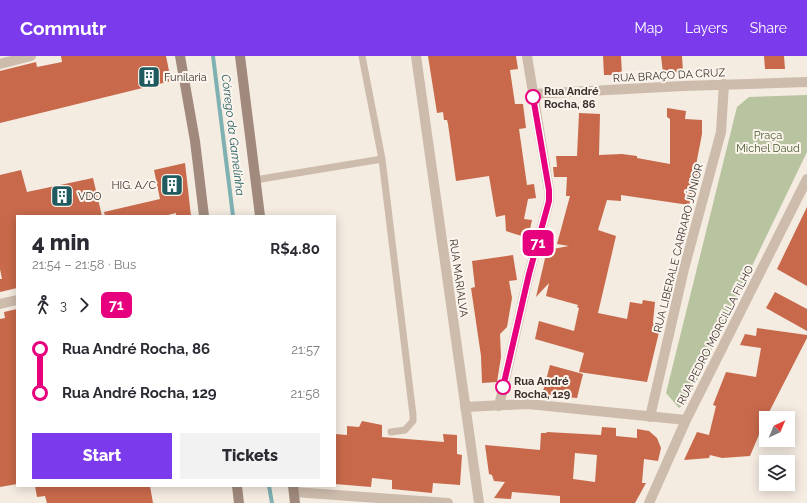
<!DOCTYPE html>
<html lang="en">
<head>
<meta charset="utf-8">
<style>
  body { margin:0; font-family:Raleway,sans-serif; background:#f2f2f3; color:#2b2b33; height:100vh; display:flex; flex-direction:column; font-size:15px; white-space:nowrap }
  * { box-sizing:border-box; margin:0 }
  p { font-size:13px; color:#7c7c81 }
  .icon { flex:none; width:22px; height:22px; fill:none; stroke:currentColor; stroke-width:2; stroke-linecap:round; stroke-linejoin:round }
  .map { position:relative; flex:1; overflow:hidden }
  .side { position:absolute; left:16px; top:159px; width:320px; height:272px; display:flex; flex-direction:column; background:#fff; border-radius:0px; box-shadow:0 2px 10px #0003 }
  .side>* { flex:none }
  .badge { padding:0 8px; border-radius:6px; font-size:14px; line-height:26px }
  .needle { width:26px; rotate:44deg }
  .controls { position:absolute; left:759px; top:355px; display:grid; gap:8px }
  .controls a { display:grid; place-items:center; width:36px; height:36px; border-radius:0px; background:#fff; box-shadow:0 2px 10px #0003; font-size:20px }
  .map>.badge { position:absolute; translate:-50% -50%; box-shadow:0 0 0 2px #fff }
  .legs { display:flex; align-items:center; gap:6px; height:44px; padding:0 16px; font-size:13px }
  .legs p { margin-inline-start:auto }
  .overview { display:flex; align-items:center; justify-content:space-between; height:68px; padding:0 16px }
  h1 { font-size:22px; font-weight:800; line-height:30px }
  .primary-button { display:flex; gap:8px; margin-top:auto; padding:8px 16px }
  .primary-button a { flex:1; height:46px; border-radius:0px; background:#7c3aed; color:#fff; font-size:16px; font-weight:800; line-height:46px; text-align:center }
  .primary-button a+a { background:#f2f2f3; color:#2b2b33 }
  ul { padding:0 16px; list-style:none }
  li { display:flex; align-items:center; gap:14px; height:44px; font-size:15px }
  li i { display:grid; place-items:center; width:6px; height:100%; margin:0 5px; background:currentColor }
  li i::after { content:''; width:10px; height:10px; margin:-5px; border:3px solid; border-radius:50%; background:#fff }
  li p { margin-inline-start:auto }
  li:first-child i { background:linear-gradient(#0000 50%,currentColor 0) }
  li:last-child i { background:linear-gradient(currentColor 50%,#0000 0) }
  header { display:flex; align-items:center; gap:24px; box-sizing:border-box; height:56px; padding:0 20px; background:#7c3aed; color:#fff }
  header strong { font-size:19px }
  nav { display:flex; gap:22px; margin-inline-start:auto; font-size:14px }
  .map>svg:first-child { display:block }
</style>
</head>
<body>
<header>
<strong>Commutr</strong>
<nav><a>Map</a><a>Layers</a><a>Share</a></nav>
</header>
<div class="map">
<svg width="807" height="447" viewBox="0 0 807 447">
  <rect width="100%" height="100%" fill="#f4ebe1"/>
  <path fill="#b8c4a0" d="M807 39V96L686 347 679 352 666 337 737 51 749 41Z"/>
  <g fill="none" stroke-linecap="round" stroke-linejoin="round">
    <path stroke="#7fb0b2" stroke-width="4" d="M213 0 233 160
      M269 430 272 447"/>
  </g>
  <path fill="#c8694b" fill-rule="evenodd" d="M61 0H166L171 25 0 67V15L36 6 37 11 62 6Z
    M428 0H516L518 13 510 14 515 48H523L526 72 519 73 527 129 534 128 536 142 528 143 524 163 532 164 528 182 506 175 505 159 496 161 489 120 456 125 448 68 447 64H444L443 56 437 57Z
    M603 0H621L622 19H604Z
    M661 0H682L683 16 663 17Z
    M764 0H784L785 13H765Z
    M667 52 686 55 685 63 702 64V78L696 109 699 110 689 149 621 139V145L607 144 598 174 616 180 598 257 627 263 630 246 642 248 643 244 655 246 653 266 661 268 647 326 579 316 584 297 535 283 539 265 574 275 579 252 577 251 578 249 546 240 549 227 536 241 547 194 569 190 557 188 570 140H566L567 121H554L553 111H557L556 100H577L579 57 600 58 599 99 622 98 637 100V102L670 108V63L667 61Z
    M185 107 191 160H176V157L164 160H105L104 156 160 143 154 114Z
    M21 114 27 136 93 122 102 160H17V232L0 236V223H2L0 213V119Z
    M807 151V230L777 213Z
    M513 199 517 224 509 225 512 242 507 271 500 278 501 301 497 326 482 327 481 300 471 232 475 231 472 205Z
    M775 236 807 253V275L766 252Z
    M17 253V428L0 431V263L5 262 4 256Z
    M757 272 807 279V282L766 362 750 400 722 402 710 399 709 402 684 404 697 376 709 379 716 350 713 349 726 316 756 321 761 292 740 289 745 278 756 280Z
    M550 309 583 318 577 342 542 339Z
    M362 365 382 369V381L444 386 443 378 457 379V398L462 399 460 429 433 427 432 437 392 433V424L372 422 371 431 335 428V378L347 379V370L359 371Z
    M602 371 616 372V380L637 382V373L649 375 657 382 661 392 658 405 644 403 642 427H646L635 447H560V440L512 436 511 443 494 442 505 426 494 425 492 419 489 418 485 389 540 394 541 377H546L547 376 601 379ZM575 397 597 399 595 426 573 423Z
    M35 430H150L153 447H47L45 440 37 441Z"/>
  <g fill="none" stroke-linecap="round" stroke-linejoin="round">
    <path stroke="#cdbbac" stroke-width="7" d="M362 0 382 103 413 359V365L405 374 391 376
      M255 124 382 103"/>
    <path stroke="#cdbbac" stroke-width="10" d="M416 0 479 447
      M0 8 31 0
      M533 38 683 30 807 26
      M0 248 17 244
      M499 350 529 218 549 145V134L527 0
      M465 351 528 348 686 364
      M650 361 684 213 721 76 724 28
      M294 436 448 447
      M649 447 686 364 807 123"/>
    <path stroke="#a18a7d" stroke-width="10" d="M180 0 195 85 204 160
      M240 0 260 160
      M237 430 239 447
      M293 430 295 447"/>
  </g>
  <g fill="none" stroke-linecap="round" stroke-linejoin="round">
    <g stroke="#fff" stroke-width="9">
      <path id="line-1" d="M503 331 529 218 549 145V134L533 41"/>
    </g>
    <use href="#line-1" stroke="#e6007e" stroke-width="6"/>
  </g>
  <defs>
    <g id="building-square" transform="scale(1.15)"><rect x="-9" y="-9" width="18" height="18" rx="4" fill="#1f5a5e" stroke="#fbf5ee"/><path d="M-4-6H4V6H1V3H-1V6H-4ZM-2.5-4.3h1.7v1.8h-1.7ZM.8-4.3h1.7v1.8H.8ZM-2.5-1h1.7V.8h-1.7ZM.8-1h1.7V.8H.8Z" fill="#fff"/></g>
  </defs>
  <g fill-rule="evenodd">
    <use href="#building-square" x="149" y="21"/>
    <use href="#building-square" x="172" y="129"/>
    <use href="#building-square" x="62" y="140"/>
  </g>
  <g fill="#fff" stroke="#e6007e" stroke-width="2">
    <circle cx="533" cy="41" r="7"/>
    <circle cx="503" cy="331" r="7"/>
  </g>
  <g text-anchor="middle" stroke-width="4" stroke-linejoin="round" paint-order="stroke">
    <g font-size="11" fill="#3b302b" stroke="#fbf5ee">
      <text transform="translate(669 19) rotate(-3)" y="4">RUA BRAÇO DA CRUZ</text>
      <text transform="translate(678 192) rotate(-76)" y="4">RUA LIBERALE CARRARO JÚNIOR</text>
      <text transform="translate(459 222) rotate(82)" y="4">RUA MARIALVA</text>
      <text transform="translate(715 279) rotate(-63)" y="4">RUA PEDRO MORCILLA FILHO</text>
    </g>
    <g font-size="11" fill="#3b302b" stroke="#fbf5ee" text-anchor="start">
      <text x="164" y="25">Funilaria</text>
      <text x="156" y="133" text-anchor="end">HIG. A/C</text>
      <text x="78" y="144">VDO</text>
    </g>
    <g font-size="11" font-weight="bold" fill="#3b302b" stroke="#fbf5ee" text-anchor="start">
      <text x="544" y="39">Rua André<tspan x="544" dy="13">Rocha, 86</tspan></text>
      <text x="514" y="329">Rua André<tspan x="514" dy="13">Rocha, 129</tspan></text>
    </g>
    <g font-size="11" fill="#4a5a2e" stroke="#fbf5ee">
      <text x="768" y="83">Praça<tspan x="768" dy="13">Michel Daud</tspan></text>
    </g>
    <g font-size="12" font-style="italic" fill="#1f5a5e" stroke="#fbf5ee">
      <text transform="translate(233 79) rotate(83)" y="4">Córrego da Gamelinha</text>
    </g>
  </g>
</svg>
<div class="controls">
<a><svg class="needle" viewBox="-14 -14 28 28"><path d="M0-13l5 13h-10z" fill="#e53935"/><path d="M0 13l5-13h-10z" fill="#7c7c81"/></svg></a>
<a><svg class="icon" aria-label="layers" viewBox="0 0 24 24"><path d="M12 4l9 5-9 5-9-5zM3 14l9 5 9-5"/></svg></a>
</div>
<b class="badge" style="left:538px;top:187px;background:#e6007e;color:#fff">71</b>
<section class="side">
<div class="overview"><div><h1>4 min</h1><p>21:54 – 21:58 · Bus</p></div><b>R$4.80</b></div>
<div class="legs"><svg class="icon" aria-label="walk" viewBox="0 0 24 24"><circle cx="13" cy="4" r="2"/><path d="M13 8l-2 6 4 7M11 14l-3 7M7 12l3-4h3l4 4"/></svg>3<svg class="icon" aria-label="forward" viewBox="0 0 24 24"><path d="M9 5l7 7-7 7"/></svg><b class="badge" style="background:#e6007e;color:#fff">71</b></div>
<ul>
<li><i style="color:#e6007e"></i><b>Rua André Rocha, 86</b><p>21:57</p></li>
<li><i style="color:#e6007e"></i><b>Rua André Rocha, 129</b><p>21:58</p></li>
</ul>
<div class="primary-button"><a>Start</a><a>Tickets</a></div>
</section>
</div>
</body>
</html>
